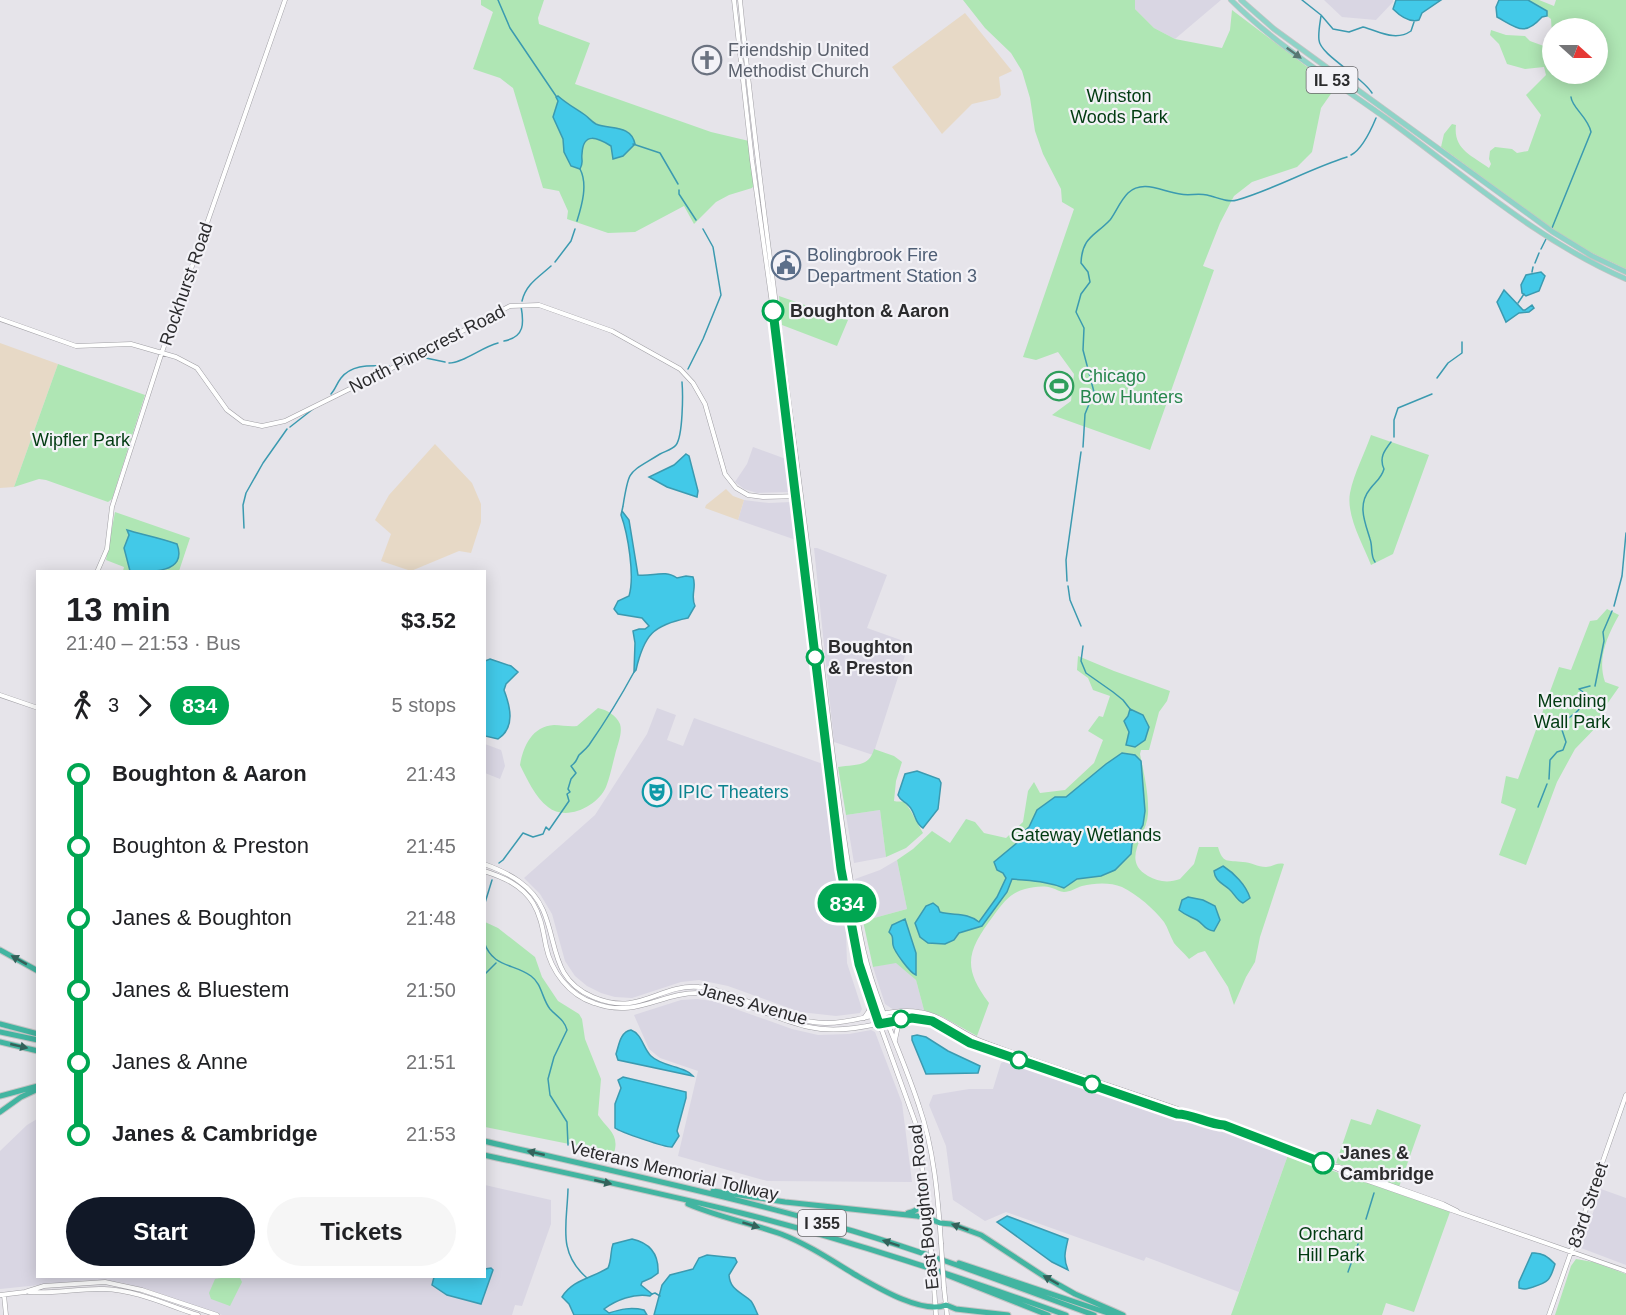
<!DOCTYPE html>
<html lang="en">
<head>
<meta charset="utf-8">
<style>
  body { margin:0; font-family:Helvetica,sans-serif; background:#f6f6f6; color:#202124; height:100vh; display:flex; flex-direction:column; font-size:22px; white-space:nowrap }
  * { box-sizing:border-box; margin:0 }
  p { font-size:20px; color:#757577 }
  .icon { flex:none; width:33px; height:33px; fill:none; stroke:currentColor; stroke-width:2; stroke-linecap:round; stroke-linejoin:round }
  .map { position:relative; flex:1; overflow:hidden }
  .sheet { position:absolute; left:36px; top:570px; width:450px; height:708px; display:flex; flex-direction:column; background:#fff; border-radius:0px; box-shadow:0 3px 15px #0003 }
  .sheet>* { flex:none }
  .badge { padding:0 12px; border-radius:20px; font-size:21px; line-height:39px }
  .needle { width:39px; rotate:111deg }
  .tools { position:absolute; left:1542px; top:18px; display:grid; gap:12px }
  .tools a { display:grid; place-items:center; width:66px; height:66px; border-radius:50%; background:#fff; box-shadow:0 3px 15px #0003; font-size:30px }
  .map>.badge { position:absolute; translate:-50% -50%; box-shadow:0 0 0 3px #fff }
  .legs { display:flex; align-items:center; gap:9px; height:66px; padding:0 30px; font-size:20px }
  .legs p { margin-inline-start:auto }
  .headline { display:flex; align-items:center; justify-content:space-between; height:102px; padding:0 30px }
  h1 { font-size:33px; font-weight:700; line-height:45px }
  .action { display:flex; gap:12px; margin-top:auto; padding:12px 30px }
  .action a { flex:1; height:69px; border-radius:36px; background:#111827; color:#fff; font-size:24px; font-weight:700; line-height:69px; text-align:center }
  .action a+a { background:#f6f6f6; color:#202124 }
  ul { padding:0 30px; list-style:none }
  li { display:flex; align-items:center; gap:21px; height:72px; font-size:22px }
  li i { display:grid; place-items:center; width:9px; height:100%; margin:0 8px; background:currentColor }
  li i::after { content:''; width:15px; height:15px; margin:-8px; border:4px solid; border-radius:50%; background:#fff }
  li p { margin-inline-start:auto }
  li:first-child i { background:linear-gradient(#0000 50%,currentColor 0) }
  li:last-child i { background:linear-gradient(currentColor 50%,#0000 0) }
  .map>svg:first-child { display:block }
</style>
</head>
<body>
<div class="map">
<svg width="1626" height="1315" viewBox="0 0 1626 1315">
  <rect width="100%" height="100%" fill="#e6e4ea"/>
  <path fill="#d9d6e3" d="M1135 0H1221L1175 39 1154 28 1135 9Z
    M1324 0H1393V2L1376 20 1342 17Z
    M753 447 786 459 791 492 757 493 744 489 735 482 747 464Z
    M744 500 769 503 791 502 796 540 738 520Z
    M814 548H817L887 575 867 628 909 643 873 755 834 742Z
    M657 708 676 715 667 740 683 746 694 718 823 764 838 891 846 933 847 963 862 1009 860 1013 836 1016 800 1012 728 986 699 980 681 982 632 998 615 997 601 993 587 986 575 976 565 961 552 914 540 894 524 878 595 815 647 734Z
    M485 744 501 750 502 753 505 766 500 779 485 773Z
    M880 810 886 857 854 863 846 815Z
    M897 860 907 909 863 921 855 879 880 870Z
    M896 962 916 980 924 1010 908 1008 894 1010 885 1004 873 967Z
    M697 999 713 1001 792 1029 818 1035 849 1034 871 1030 875 1032 902 1103 912 1182 767 1181 678 1156 698 1071 660 1058 649 1049 634 1015 681 1000Z
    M1009 1059 1122 1096 1288 1155 1239 1292 1146 1257 1144 1261 1006 1212 985 1221 953 1200 946 1146 929 1105 933 1095 969 1089H993L1001 1063Z
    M37 1119 38 1276H484L485 1185 551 1200V1224L522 1306 515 1305 512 1315H222L147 1289 119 1282 88 1280 0 1289V1151L27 1125Z
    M1601 1189 1626 1198V1265L1581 1248Z"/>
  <path fill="#e7d9c6" d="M965 13 1012 71 999 77 1001 95 998 98 972 104 942 134 892 67Z
    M0 343 58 364 14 487 0 488Z
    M435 444 472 483 481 504V522L471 553 459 551 411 571 381 561 391 534 375 520 389 495Z
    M726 489 733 496 744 500 738 520 705 508 706 505Z"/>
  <path fill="#afe6b4" d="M481 0H544L538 18 539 24 590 43 575 84 711 132 749 141 754 185 752 188 729 195 716 202 694 224 684 206 635 232 608 233 567 219 568 211 559 191 543 188 513 88 500 78 473 69 493 12 481 5Z
    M963 0H1135V9L1154 28 1175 39 1222 48 1230 30 1232 10 1335 88 1321 108 1312 152 1297 167 1252 182 1234 196 1220 223 1203 266 1214 270 1150 450 1052 415 1071 401 1074 374 1058 352 1036 360 1023 357 1074 209 1062 202 1061 189 1043 154 1035 131 1030 98 1022 71 1011 53 985 28Z
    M1528 0H1539L1554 6 1556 0H1626V269L1592 253 1555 231 1441 147 1444 134 1452 124 1456 125C1453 149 1471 155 1489 168L1491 164 1489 159 1490 151 1495 147 1512 149 1517 153 1528 151 1541 115 1526 95 1546 75 1544 67 1525 69 1507 64 1499 44 1490 35 1491 30 1506 35 1525 36 1530 41 1552 49V74H1598V28H1552V34L1551 19 1547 16V11Z
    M779 296 848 320 837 346 782 325Z
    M58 364 145 395 112 499 108 502 46 480 39 479 14 487Z
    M1371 435 1429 455 1393 554 1371 565C1363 544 1346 516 1350 493 1354 473 1365 453 1371 435Z
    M115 512 190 538 179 571H123L124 567 106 560Z
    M1607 609 1619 615C1607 636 1597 659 1605 682L1619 687 1600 714 1604 719 1575 749 1557 782 1526 865 1499 855 1516 809 1501 803 1506 776 1518 779 1559 667 1571 670 1590 621 1597 620Z
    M1078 656 1114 671 1170 691 1167 701 1159 712 1149 750H1141L1140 754C1144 774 1149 794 1148 814 1147 836 1120 860 1148 876 1158 882 1169 883 1180 879L1194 864 1199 847H1218C1223 864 1227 860 1243 862 1250 862 1258 867 1266 867 1273 867 1277 862 1284 864L1260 937 1255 962 1246 977 1234 1005 1228 987 1205 951 1198 953 1189 959C1185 954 1176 946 1174 943 1170 936 1168 928 1164 922 1153 908 1138 895 1122 887 1110 882 1094 883 1082 886 1076 888 1070 892 1064 892 1060 892 1056 889 1052 888 1043 885 1034 887 1025 889 1010 893 1003 903 994 915 968 950 961 966 989 1003L977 1036 941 1016 924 1010 916 980 896 963 873 967 863 921 907 909 897 860 913 849 932 831 950 843 966 819 975 822 984 833 1006 838 1023 822 1028 791 1034 782 1040 793 1065 790 1094 763 1103 740 1088 731 1099 716 1103 717 1110 696 1093 690 1088 678 1077 670Z
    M598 708C607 710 616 715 620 724 623 733 617 746 615 755 612 766 610 777 606 787 598 806 566 822 548 807 535 797 527 779 520 765 523 747 532 726 554 725 562 725 569 727 577 726Z
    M874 749 894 756 902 762 896 781 894 801C897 802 901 801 904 802 908 804 920 828 923 833L906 848 886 857 880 810 846 815 838 767C854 764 869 768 874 749Z
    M485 922 498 928 535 957 542 977 558 1001 579 1014 582 1019 585 1039 601 1079 598 1115C607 1129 620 1134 614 1153L485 1127Z
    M1377 1109 1421 1125 1399 1187 1336 1163 1351 1119 1371 1125Z
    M1288 1155 1450 1212 1414 1312 1386 1303 1382 1315H1231Z
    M1576 1259 1593 1262 1626 1274V1315H1555L1571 1266Z
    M233 1276 240 1278 242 1282 230 1306 211 1299 209 1293 215 1279Z"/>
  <path fill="#42c9e8" stroke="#3b9ab0" stroke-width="1.5" d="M1396 0H1441L1422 13 1419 20C1409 23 1400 16 1393 9Z
    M1499 0H1528L1547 11V16L1542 17C1524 37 1517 28 1497 17L1496 7Z
    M558 96C567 104 575 108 585 115 589 118 592 122 596 124 610 130 631 124 635 144L623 156 613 159 611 146C598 138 583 131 582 154 581 160 584 162 580 169L571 166 564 152 563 139 553 117 558 101 556 97Z
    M1541 272 1545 276 1539 291 1526 296 1522 293 1521 285 1526 275Z
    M1504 290 1523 310H1525L1532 305 1534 308 1529 312 1519 313 1506 322 1497 302Z
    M686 454 689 456 698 491 697 497 667 487 649 477 674 465Z
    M623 506 622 511 629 520 638 575C652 577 665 569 677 578L686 576 693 577C697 587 690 596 695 606L688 618C653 625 644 635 636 670L634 672 635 643 633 631 639 629H645L649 626 642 618 618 614 614 609 618 601 629 596C635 577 628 534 621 515Z
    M127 530C140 534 161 538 177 544 188 574 149 572 130 571L124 548 129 535Z
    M490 659 511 666 518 672 506 684 504 690C510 706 516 727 498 739L485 736V661Z
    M1130 709 1143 715 1149 727 1145 740 1135 747 1126 745 1129 732 1124 721 1128 716Z
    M1122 753 1135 755 1141 761 1145 811 1143 825 1132 844 1131 854 1115 870 1101 876 1077 879 1064 888C1047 881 1030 881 1012 879L1007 892 982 926 959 933 954 940 945 944 928 943 920 937 915 923 926 906 933 903 938 907 940 912C954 916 967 912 979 922L997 897 1006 878 1003 873 997 870 994 862 1018 842 1021 834 1029 827 1037 810 1055 797H1066L1106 764Z
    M917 771 939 779 941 783 938 809 923 828C914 823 916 813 909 806 904 800 901 802 898 795L905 774Z
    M1223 866C1234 873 1246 885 1250 898L1243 903C1236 900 1235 894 1229 889 1222 883 1215 881 1214 871Z
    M1188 897 1203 900 1215 906 1220 920 1214 931C1204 930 1204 924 1197 920 1189 916 1185 915 1179 910L1182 900Z
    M905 919 916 953V975C910 973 894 951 893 945 892 938 894 937 889 932L892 925Z
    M631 1030C642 1034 643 1048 651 1056 662 1067 685 1066 693 1076L618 1060 616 1054C619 1045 620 1032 631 1030Z
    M917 1035 926 1037 948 1051 980 1066 978 1073 926 1074 912 1040V1036Z
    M623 1077 686 1092V1098L677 1131 679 1136 672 1147C667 1148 620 1132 615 1128V1104L621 1088 618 1080Z
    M1007 1216 1068 1239C1065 1252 1063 1258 1068 1270L1052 1262 997 1222Z
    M632 1239C650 1243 659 1254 658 1273L651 1278 642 1282 641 1285 652 1294 650 1296C634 1293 616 1300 604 1309L609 1313C621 1309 631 1307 644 1310L647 1315H574L569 1304 562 1297C572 1280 592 1278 608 1268 612 1259 610 1252 613 1244Z
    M1532 1253C1542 1252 1548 1257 1555 1264 1550 1281 1548 1282 1533 1287 1526 1289 1526 1290 1519 1288V1282Z
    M707 1255 735 1258 737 1262 729 1275C730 1290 741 1292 751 1301 754 1305 756 1311 758 1315H654L662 1285 670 1275 693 1269 699 1258Z
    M491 1268 493 1270 481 1304 447 1295 432 1285 434 1277 484 1276 485 1269Z"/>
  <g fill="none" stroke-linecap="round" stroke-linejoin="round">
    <path stroke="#3b9ab0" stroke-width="1.5" d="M498 0 510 28 556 96
      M1302 0 1321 15 1333 29 1349 32 1363 27C1379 31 1395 42 1411 31L1414 22
      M1321 16C1320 23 1318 33 1319 40 1320 55 1362 76 1372 93
      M633 144 660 153 678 184
      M1351 155C1361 150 1371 130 1376 118
      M679 190V194L696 220
      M577 221C582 205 588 184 580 169
      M1552 228 1591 132C1588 117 1572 108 1571 97
      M1541 249 1546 239
      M555 262 571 241 575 229
      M1535 263 1539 253
      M1532 272 1533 267
      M522 301C526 284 539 277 551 266
      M1518 303 1524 294
      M504 341C525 337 524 323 521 306
      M449 363C463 363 482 347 498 343
      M400 365 421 357 445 362
      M688 369 703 339 721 295 713 247 703 229
      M1437 378 1448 363 1462 353V342
      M331 394C335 390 337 383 341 378 353 363 372 366 389 366
      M290 427 313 409
      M1394 437V420L1398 408 1432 394
      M1083 447 1085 414 1094 392 1083 350 1084 328 1076 312 1081 294 1090 282 1088 272 1081 263C1082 237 1095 236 1110 220 1116 212 1120 201 1128 193 1143 179 1163 192 1180 194 1189 196 1197 193 1207 195 1217 197 1227 203 1237 200 1275 189 1309 169 1347 157
      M623 506C629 468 628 474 660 454 665 451 672 450 676 445 683 436 683 394 682 382
      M244 528 243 505 246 493 263 463 287 429
      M1375 562C1370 555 1373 547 1370 539 1365 522 1357 505 1370 489 1376 481 1381 479 1384 469 1379 458 1384 451 1391 442
      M1067 581 1066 560 1081 452
      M1068 586 1070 600 1081 626
      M1614 606 1622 576 1626 533
      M1083 646 1081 661 1086 673 1113 692 1123 700 1130 709
      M1595 686 1604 641 1603 632 1612 611
      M1549 779 1550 760 1557 752 1563 750 1566 742 1562 730 1563 722C1576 712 1583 712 1583 692L1579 689 1590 686
      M1538 807 1547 784
      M499 863 503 860 523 833 533 837 543 834 546 827 549 830 569 801 567 794 570 792 568 789 571 779 576 773 571 766C577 762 576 760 579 755 582 752 586 749 589 745 605 722 620 698 634 672
      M484 906 492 880
      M484 925V938
      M484 942C493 968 513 963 531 976 542 984 542 999 550 1009 557 1017 564 1019 567 1030L554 1057 548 1079 550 1095 567 1122 568 1145
      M484 975 496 963
      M568 1189C567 1225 557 1252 587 1278
      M1366 1219 1374 1193
      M1348 1272 1358 1244
      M652 1294 655 1293 660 1296"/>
    <g stroke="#a09fa4" stroke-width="5">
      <path id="secondary" d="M734 0 752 160 773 311 841 869 854 940 864 981 918 1130 930 1239
        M740 0C758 181 784 361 807 542 824 674 836 807 861 938 872 996 901 1050 919 1106 934 1149 938 1197 941 1243
        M0 319 76 346 131 344 176 357 197 368 227 410 243 422 262 426 285 421 392 368 510 306 539 305 612 331 680 369 693 383 705 404 725 474 736 488 748 495 763 497 801 496
        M97 572 107 549 112 507 162 352 285 0
        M0 695 38 708
        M484 864C509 873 532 885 543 910 558 944 551 979 593 997 640 1017 658 984 699 987 711 987 722 992 734 996 762 1007 794 1022 825 1023 856 1024 888 1007 919 1012 942 1015 960 1033 981 1041 1046 1066 1113 1086 1178 1109L1186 1114 1277 1145 1284 1149
        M484 871C503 877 522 885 533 903 541 916 543 931 546 946 551 971 569 995 594 1003 637 1019 660 992 700 993 733 995 774 1020 809 1027 831 1032 855 1029 877 1024 891 1021 907 1016 922 1018 935 1020 946 1029 958 1036 967 1042 977 1045 987 1049L1177 1114H1184
        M864 1018 869 1011V1000
        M895 1040 898 1026 902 1019
        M1216 1125 1222 1129 1331 1166 1339 1167 1443 1204 1457 1211
        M1331 1166 1354 1176 1626 1271
        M934 1287 936 1315
        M944 1288 947 1315
        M29 1292C54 1294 79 1288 104 1289 136 1290 167 1305 198 1315
        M0 1295 25 1292 44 1286 105 1282 142 1290 217 1315
        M4 1295 6 1315
        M1549 1315 1626 1095"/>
    </g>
    <g stroke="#c4c4c4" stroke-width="6">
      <path id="primary" d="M1231 0C1277 46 1334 81 1387 119 1464 175 1538 241 1626 279
        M1241 0 1274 29 1553 232 1592 256 1626 272"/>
    </g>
    <g stroke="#c4c4c4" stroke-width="7">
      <path id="highway" d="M0 950 38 971
        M0 1024 38 1034
        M0 1032 38 1040
        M0 1042 38 1051
        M0 1096 38 1086
        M0 1112 21 1097 38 1089
        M484 1141C607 1170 731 1196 853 1231 934 1255 1014 1286 1094 1315
        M484 1155C570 1174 656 1192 741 1213 852 1241 959 1277 1066 1315
        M713 1191 785 1202 917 1216 928 1218 940 1223 951 1224 981 1235 1045 1277 1075 1294 1123 1315
        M688 1204C718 1217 750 1223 781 1234 807 1244 831 1260 854 1274 875 1286 922 1315 946 1305L956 1309 1008 1315
        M908 1213C924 1210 923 1198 925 1185
        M959 1263 1114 1315
        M947 1275 1048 1315"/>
    </g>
    <use href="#secondary" stroke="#fff" stroke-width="4"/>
    <use href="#primary" stroke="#8ed3c7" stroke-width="4.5"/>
    <use href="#highway" stroke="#42b5a1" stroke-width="5"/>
    <g stroke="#a09fa4" stroke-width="5" stroke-linecap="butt">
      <path id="secondary-bridge" d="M930 1239 934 1287
        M941 1243 944 1288"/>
    </g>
    <use href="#secondary-bridge" stroke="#fff" stroke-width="4"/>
  </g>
  <defs><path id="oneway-solid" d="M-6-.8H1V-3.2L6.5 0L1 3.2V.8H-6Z" transform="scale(1.5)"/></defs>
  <use fill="#587772" href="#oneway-solid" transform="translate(1294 53) rotate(36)"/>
  <g fill="#34625b">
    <use href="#oneway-solid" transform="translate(19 960) rotate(-151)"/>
    <use href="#oneway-solid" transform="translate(19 1046) rotate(13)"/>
    <use href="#oneway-solid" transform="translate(536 1153) rotate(-167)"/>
    <use href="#oneway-solid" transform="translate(603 1182) rotate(13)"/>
    <use href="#oneway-solid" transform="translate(751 1225) rotate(17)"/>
    <use href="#oneway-solid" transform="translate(960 1227) rotate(-160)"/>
    <use href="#oneway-solid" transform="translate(891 1243) rotate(-162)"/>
    <use href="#oneway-solid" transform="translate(1051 1280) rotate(-150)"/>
  </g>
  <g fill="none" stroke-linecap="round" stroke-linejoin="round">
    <g stroke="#fff" stroke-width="14">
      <path id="line-1" d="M773 311 841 869 859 964 879 1024 912 1018 932 1021 970 1043 1177 1114C1193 1114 1207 1124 1224 1125L1323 1163"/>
    </g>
    <use href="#line-1" stroke="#00a651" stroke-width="9"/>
  </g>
  <defs>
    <g id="church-ring" transform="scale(1.5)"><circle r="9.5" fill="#f3f2f7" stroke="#6b7280" stroke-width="1.5"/><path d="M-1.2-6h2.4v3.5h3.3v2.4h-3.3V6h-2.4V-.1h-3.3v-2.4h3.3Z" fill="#6b7280"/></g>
    <g id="civic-ring" transform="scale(1.5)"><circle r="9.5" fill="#f3f2f7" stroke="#5c6f8a" stroke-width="1.5"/><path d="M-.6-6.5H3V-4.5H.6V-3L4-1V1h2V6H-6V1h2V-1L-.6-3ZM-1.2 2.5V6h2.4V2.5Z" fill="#5c6f8a"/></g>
    <g id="stadium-ring" transform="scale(1.5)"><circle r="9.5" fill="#f3f2f7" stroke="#2e9e5b" stroke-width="1.5"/><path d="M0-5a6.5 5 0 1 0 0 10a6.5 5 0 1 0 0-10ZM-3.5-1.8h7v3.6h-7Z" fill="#2e9e5b"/></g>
    <g id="theatre-ring" transform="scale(1.5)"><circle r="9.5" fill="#f3f2f7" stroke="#0f9aa8" stroke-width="1.5"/><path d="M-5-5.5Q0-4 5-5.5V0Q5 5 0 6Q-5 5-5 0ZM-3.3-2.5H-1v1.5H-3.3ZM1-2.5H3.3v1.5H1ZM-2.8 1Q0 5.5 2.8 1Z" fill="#0f9aa8"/></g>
  </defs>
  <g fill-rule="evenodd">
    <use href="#church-ring" x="707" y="60"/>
    <use href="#civic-ring" x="786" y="265"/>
    <use href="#stadium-ring" x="1059" y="386"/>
    <use href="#theatre-ring" x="657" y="792"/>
  </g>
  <g fill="#fff" stroke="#00a651" stroke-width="3">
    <circle cx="773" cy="311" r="10"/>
    <circle cx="815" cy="657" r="8"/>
    <circle cx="901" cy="1019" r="8"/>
    <circle cx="1019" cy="1060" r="8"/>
    <circle cx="1092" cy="1084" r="8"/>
    <circle cx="1323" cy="1163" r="10"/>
  </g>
  <g text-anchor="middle" stroke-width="4.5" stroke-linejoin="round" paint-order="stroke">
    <g fill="#f3f2f7" stroke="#67676a" stroke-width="1.5">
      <rect x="1306.5" y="67" width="51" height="26" rx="4.5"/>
      <rect x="798" y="1210" width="48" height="26" rx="4.5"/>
    </g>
    <g font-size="16" font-weight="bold" fill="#2b2b2d">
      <text x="1332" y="86">IL 53</text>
      <text x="822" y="1229">I 355</text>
    </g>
    <g font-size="18" fill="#5b616d" stroke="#f3f2f7" text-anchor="start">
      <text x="728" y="56">Friendship United<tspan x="728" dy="21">Methodist Church</tspan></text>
    </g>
    <g font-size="18" fill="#013b11" stroke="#f3f2f7">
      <text x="1119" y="102">Winston<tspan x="1119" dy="21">Woods Park</tspan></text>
      <text x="81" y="446">Wipfler Park</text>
      <text x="1572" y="707">Mending<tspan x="1572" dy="21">Wall Park</tspan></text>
      <text x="1086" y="841">Gateway Wetlands</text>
      <text x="1331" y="1240">Orchard<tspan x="1331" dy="21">Hill Park</tspan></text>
    </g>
    <g font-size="18" fill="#4e5e75" stroke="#f3f2f7" text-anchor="start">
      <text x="807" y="261">Bolingbrook Fire<tspan x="807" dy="21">Department Station 3</tspan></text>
    </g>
    <g font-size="18" fill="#2b2b2d" stroke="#f3f2f7">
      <text transform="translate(186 284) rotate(-71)" y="6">Rockhurst Road</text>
      <text transform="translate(427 349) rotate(-27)" y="6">North Pinecrest Road</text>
      <text transform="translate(753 1004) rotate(16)" y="6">Janes Avenue</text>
      <text transform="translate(674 1171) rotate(13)" y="6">Veterans Memorial Tollway</text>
      <text transform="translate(1588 1205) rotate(-71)" y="6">83rd Street</text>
      <text transform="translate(924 1207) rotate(-96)" y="6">East Boughton Road</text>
    </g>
    <g font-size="18" font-weight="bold" fill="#2b2b2d" stroke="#f3f2f7" text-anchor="start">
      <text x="790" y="317">Boughton &amp; Aaron</text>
      <text x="828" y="653">Boughton<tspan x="828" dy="21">&amp; Preston</tspan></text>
      <text x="1340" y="1159">Janes &amp;<tspan x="1340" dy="21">Cambridge</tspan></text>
    </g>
    <g font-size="18" fill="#27864d" stroke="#f3f2f7" text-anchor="start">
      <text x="1080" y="382">Chicago<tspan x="1080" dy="21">Bow Hunters</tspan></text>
    </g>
    <g font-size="18" fill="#0d838f" stroke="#f3f2f7" text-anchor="start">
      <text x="678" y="798">IPIC Theaters</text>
    </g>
  </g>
</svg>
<div class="tools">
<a><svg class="needle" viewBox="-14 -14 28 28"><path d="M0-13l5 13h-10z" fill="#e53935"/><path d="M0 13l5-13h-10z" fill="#757577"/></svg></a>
</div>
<b class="badge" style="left:847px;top:903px;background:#00a651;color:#fff">834</b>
<section class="sheet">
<div class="headline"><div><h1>13 min</h1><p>21:40 – 21:53 · Bus</p></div><b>$3.52</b></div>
<div class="legs"><svg class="icon" aria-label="walk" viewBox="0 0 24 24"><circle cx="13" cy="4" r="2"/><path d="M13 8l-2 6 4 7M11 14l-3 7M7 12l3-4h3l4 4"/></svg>3<svg class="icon" aria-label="forward" viewBox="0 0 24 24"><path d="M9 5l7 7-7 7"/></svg><b class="badge" style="background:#00a651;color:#fff">834</b><p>5 stops</p></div>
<ul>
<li><i style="color:#00a651"></i><b>Boughton &amp; Aaron</b><p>21:43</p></li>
<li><i style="color:#00a651"></i><span>Boughton &amp; Preston</span><p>21:45</p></li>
<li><i style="color:#00a651"></i><span>Janes &amp; Boughton</span><p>21:48</p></li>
<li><i style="color:#00a651"></i><span>Janes &amp; Bluestem</span><p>21:50</p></li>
<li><i style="color:#00a651"></i><span>Janes &amp; Anne</span><p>21:51</p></li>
<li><i style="color:#00a651"></i><b>Janes &amp; Cambridge</b><p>21:53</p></li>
</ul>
<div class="action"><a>Start</a><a>Tickets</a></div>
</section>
</div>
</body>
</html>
